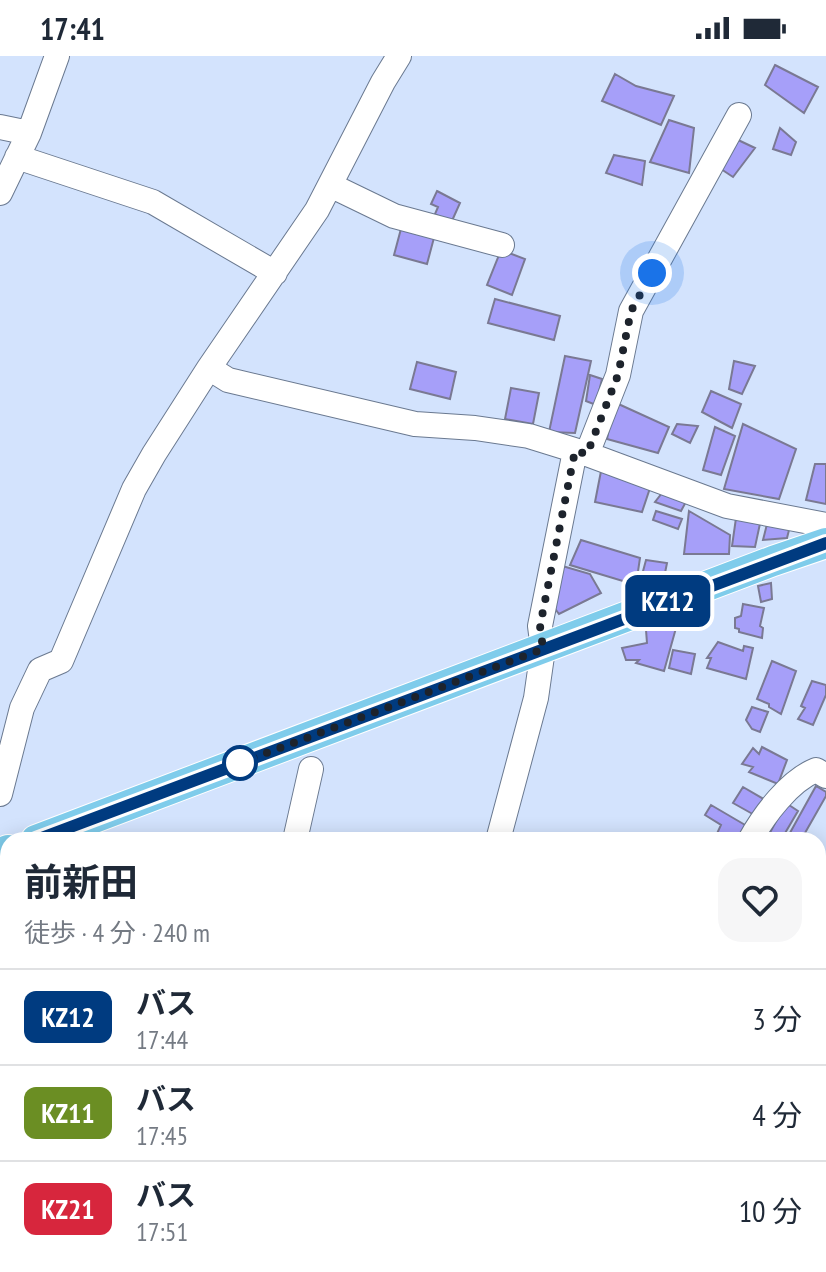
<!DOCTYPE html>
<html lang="ja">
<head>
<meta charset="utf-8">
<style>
  body { margin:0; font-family:"PT Sans Narrow","Noto Sans JP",sans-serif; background:#f6f6f7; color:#1f2937; height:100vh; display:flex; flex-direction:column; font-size:30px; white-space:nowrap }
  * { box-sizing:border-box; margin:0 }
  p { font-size:26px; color:#747a83 }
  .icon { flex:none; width:44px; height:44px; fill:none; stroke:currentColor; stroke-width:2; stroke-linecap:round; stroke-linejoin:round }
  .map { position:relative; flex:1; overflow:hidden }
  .details { position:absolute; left:0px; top:776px; width:826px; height:440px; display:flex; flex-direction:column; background:#fff; border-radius:24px 24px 0 0; box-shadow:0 4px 20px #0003 }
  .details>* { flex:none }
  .badge { padding:0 16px; border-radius:12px; font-size:28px; line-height:52px }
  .you { position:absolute; width:40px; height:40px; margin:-20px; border:6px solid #fff; border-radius:50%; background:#1a73e8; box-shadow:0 0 0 12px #1a73e833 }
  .map>.badge { position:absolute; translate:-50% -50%; box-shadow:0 0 0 4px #fff }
  .round { display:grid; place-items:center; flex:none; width:84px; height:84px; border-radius:24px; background:#f6f6f7 }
  .headline { display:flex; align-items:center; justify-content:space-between; height:136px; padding:0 24px }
  h1 { font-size:38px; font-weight:700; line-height:60px }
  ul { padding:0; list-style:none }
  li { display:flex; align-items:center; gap:24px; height:96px; padding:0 24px; border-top:2px solid #e0e1e3 }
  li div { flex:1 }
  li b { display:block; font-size:30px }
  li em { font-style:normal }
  li .badge { min-width:88px; font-weight:700; text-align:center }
  .status { display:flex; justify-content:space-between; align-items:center; height:56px; padding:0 40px; background:#fff; direction:ltr }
  .status svg { height:22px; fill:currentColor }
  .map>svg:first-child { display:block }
</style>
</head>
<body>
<div class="status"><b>17:41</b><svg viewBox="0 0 49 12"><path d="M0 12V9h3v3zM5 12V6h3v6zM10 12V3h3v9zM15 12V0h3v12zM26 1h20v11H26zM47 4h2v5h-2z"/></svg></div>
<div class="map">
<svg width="826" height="1216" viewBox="0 0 826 1216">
  <rect width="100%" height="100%" fill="#d3e3fd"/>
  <path fill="#a69ff9" stroke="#7a7993" stroke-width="2" d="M775 9 818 31 804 57 765 29Z
    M615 18 636 30 674 40 661 69 602 45Z
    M669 64 694 72 689 117 650 106Z
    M780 72 796 86 791 99 773 93Z
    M736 83 755 92 733 121 721 113Z
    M614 99 645 105 642 129 606 117Z
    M437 135 460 147 451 167 435 158 438 151 431 148Z
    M402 169 435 178 427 208 394 199Z
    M501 194 525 203 512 239 487 229Z
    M495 243 560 260 554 284 488 267Z
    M565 300 591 305 575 377 549 376Z
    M734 305 755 310 742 338 729 333Z
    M417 306 456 316 450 343 410 333Z
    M590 319 602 323 596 349 586 345Z
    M511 332 539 337 533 368 505 363Z
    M711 335 741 348 732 372 702 356Z
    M614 346 669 371 658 397 607 383Z
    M677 368 698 370 690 387 672 378Z
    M743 368 796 393 779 443 724 433Z
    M715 371 735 380 721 419 703 414Z
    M815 408H826V448L806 444Z
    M602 410 650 432 642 456 595 446Z
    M662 437 688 442 681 455 655 446Z
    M656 455 682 463 678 473 653 464Z
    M689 455 730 479 729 498H684Z
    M737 455 761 463 755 491 732 490Z
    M768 464 791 466 787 482 763 484Z
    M581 484 640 502 636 529 570 509Z
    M646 504 667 507 664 522 642 519Z
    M559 509 590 518 601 537 559 558 550 546Z
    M771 527 772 543 761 546 758 530Z
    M743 548 764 552 760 570 763 572 762 582 739 576V573L735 572V562L741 560Z
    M660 568 676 572 664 615 636 607 639 604H626L622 592 647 587 646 574H657Z
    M718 586 743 595 744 590 753 592 746 623 707 612 711 602H707Z
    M673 594 695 598 691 618 669 612Z
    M772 605 796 615 781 658 769 651V648L757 643Z
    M812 625 826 629V639L813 669 798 663 805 652 801 650Z
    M752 651 768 656 760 676 752 673 746 664Z
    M762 691 787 704 778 728 749 716 753 711 742 708 753 692 759 698Z
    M816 730 826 736V740L801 784H786Z
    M743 731 767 745 758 761 733 747Z
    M786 747 798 755 781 784H766Z
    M711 749 752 773 746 784H714L721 769 705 759Z
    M818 952 826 954V982L818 979Z
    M822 1011 826 1012V1043L818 1039V1013Z"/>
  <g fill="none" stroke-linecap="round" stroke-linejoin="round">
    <g stroke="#6a7990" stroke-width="26">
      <path id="minor" d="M0 71 29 77
        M17 101 153 146 275 217
        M330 129 394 160 502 189
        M0 137 29 77 57 0
        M209 312 228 324 415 368 475 372 529 380 587 398 727 450 826 469
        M587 398 618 319 631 255 739 59
        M0 738 22 652 40 614 61 605 134 433 154 398 209 312 317 154 383 26 399 0
        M295 784 311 713
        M498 784 536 642 543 593 540 570 575 395
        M750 784C764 759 789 725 816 714L826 720
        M818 1053 826 1057
        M0 1075 8 1077
        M229 1208 246 1216
        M51 1216 56 1208
        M504 1216 508 1208"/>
    </g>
    <g stroke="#fff" stroke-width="32">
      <path id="major" d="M36 784 773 505 826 487
        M0 797 8 794"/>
    </g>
    <use href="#minor" stroke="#fff" stroke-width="24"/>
    <use href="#major" stroke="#7fcceb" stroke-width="30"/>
  </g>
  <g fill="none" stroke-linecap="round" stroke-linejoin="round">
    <g stroke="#fff" stroke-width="18">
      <path id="line" d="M36 784 826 487"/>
    </g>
    <use href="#line" stroke="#003b80" stroke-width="12"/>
    <path stroke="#1d232c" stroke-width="8" stroke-dasharray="0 14.4" d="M240 707 543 593 540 570 575 395 587 398 618 319 631 255 652 217"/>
  </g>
  <circle fill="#fff" stroke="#003b80" stroke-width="4" cx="240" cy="707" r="16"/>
</svg>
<div class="you" style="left:652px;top:217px"></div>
<b class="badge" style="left:668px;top:545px;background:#003b80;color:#fff">KZ12</b>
<section class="details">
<div class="headline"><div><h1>前新田</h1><p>徒歩 · 4 分 · 240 m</p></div><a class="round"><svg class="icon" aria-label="heart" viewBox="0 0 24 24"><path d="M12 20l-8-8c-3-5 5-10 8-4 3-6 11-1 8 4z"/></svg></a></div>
<ul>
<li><span class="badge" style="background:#003b80;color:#fff">KZ12</span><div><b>バス</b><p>17:44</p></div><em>3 分</em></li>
<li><span class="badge" style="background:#6b8e23;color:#fff">KZ11</span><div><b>バス</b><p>17:45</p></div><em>4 分</em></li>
<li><span class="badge" style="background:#d7263d;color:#fff">KZ21</span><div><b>バス</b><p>17:51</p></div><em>10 分</em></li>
</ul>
</section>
</div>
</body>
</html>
